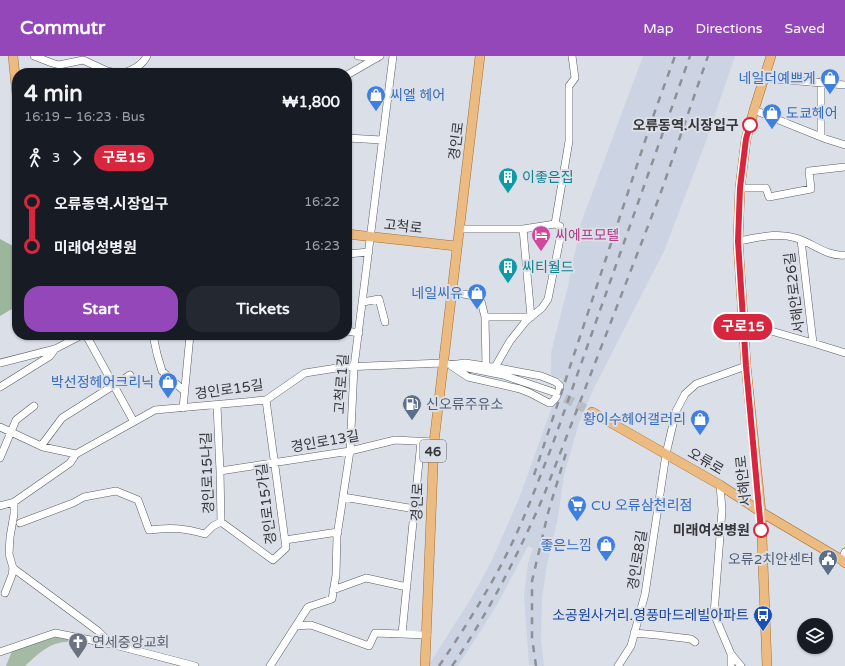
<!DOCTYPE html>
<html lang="en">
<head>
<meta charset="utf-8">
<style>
  body { margin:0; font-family:"Varela Round","Noto Sans KR",sans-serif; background:#242831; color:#f1f3f6; height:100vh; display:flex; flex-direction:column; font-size:15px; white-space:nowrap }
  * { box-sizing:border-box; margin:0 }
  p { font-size:13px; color:#9ea1a6 }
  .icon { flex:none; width:22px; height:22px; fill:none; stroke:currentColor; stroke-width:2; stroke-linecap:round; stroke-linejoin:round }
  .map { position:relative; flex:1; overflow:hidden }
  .drawer { position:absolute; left:12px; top:12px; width:340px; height:272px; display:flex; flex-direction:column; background:#171b24; border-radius:16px; box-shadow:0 1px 3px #0004 }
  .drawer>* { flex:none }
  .badge { padding:0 8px; border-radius:13px; font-size:14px; line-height:26px }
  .fabs { position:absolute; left:797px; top:562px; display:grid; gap:8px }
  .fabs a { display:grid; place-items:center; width:36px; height:36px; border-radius:50%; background:#171b24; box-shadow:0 1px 3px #0004; font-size:20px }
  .map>.badge { position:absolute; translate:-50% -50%; box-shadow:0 0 0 2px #fff }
  .legs { display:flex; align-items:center; gap:6px; height:44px; padding:0 12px; font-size:13px }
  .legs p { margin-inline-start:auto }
  .head { display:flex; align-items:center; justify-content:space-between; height:68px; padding:0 12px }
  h1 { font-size:22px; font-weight:700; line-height:30px }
  .button { display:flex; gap:8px; margin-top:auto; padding:8px 12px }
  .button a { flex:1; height:46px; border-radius:16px; background:#9447b8; color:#fff; font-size:16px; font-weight:700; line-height:46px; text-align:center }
  .button a+a { background:#242831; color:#f1f3f6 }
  ul { padding:0 12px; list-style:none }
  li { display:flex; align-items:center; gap:14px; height:44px; font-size:15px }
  li i { display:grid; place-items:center; width:6px; height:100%; margin:0 5px; background:currentColor }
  li i::after { content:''; width:10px; height:10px; margin:-5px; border:3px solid; border-radius:50%; background:#171b24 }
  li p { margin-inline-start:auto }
  li:first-child i { background:linear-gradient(#0000 50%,currentColor 0) }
  li:last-child i { background:linear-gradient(currentColor 50%,#0000 0) }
  header { display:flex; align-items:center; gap:24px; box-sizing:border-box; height:56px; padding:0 20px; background:#9447b8; color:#fff }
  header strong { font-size:19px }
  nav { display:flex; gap:22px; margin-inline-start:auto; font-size:14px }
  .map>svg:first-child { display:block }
</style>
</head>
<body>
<header>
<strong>Commutr</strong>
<nav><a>Map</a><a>Directions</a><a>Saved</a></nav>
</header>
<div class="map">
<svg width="845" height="610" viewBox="0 0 845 610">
  <rect width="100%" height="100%" fill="#dbdfe8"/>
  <path fill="#ccd3e2" d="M643 0H735L705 88 664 195 593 334 579 367 564 419 558 461 547 509 542 542 541 584 544 610 529 609 524 540 528 507 533 492 528 490 497 549 458 610H428L472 541 492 504 520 440 562 323 551 319V297L568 230 581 167Z"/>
  <path fill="#a5baa5" d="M56 581 86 587C79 587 72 585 65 586 48 587 36 600 25 610H6L12 595Z"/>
  <path fill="#9cb69c" d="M0 183 17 192V250L0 260Z"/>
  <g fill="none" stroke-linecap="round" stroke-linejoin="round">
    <path stroke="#babdc5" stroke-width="9" stroke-dasharray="9 4.5" stroke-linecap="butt" d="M553 336 592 356"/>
    <g stroke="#5a5e65" stroke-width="8">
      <path id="minor" d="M34 0 52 7 59 9 83 4 107 15 117 17
        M358 0 377 2
        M123 17C133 14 142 10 147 0
        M347 19 380 0
        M764 22 845 29
        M821 26V81
        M754 54 826 83 845 89
        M347 82 382 84
        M740 132H766L769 141 811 133 809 115 845 111
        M459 173H523L555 168
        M801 184 813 287
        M738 185C757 182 777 176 796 182 813 187 827 201 845 199
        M347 198 369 196
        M452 236 480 241 485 261 486 309
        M363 246 379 243 385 266
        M485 261H531L523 173
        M743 267 813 287 845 297
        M347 275 359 277
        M86 279 134 366
        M153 279 157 298 162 315 184 335
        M0 307 55 293 82 279
        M465 307 499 312 541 320 556 326 560 330C559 337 556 343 551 347H549L530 337 520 333 468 321 450 309Z
        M495 311 510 285 526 265 542 252 548 243 560 183V170L555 168 569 85V30L575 22 572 0
        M0 331 50 300 55 293
        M183 352 190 279
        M0 371 43 391 76 398
        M41 390 62 362 130 319
        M0 402 16 364 34 350
        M220 415 350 395 395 384 434 386
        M720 429 722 454 714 558 731 598
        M343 441 415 453
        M0 450 14 446 70 407 76 398 155 354 266 344 305 317 343 311 443 307 503 319 553 336
        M221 466 273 504 286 492 266 344
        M20 467 73 447 84 441 116 435 138 444 149 474C170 471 184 472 205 478L213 470 221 466 220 415 217 349
        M285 484 338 476
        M842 504 845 496
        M13 512 98 575 111 588
        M333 534 366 522 407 531
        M5 537 12 519 13 512 9 498 10 481 14 458V446
        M296 570 311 569 369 590 375 577 427 579
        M634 577 657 579 691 583 695 586
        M402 578 421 385
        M0 596 55 577 111 588 195 610
        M270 610 308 551 332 543 336 519 337 480 350 395 354 311 393 0
        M618 610 631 590 645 538 666 398 676 355 685 338 696 328 746 310
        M731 610V598L741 610"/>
    </g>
    <g stroke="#a46f33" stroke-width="10">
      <path id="major" d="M13 0 17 39
        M347 178 456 190
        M592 356 720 429 761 456 842 504 845 507
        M425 610 434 386 480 0
        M767 610 761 456 746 310 738 185 740 132 746 83 754 54 771 0"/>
    </g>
    <use href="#minor" stroke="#fff" stroke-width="7"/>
    <use href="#major" stroke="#ecbb82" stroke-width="9"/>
    <path stroke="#8d9096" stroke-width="2.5" stroke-dasharray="7 7" stroke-linecap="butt" d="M534 419 655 55 675 0
      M439 610C467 569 494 526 515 481 529 451 540 420 552 390L690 0
      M452 610C489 556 518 499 544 439L660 139 708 0
      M536 610 532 582V525L548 457 566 397"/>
  </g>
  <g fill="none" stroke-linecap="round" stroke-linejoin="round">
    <g stroke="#fff" stroke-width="9">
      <path id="line-1" d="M750 69 746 83 740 132 738 185 746 310 761 474"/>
    </g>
    <use href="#line-1" stroke="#d7263d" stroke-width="6"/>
  </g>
  <defs>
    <g id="shop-pin" transform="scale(1)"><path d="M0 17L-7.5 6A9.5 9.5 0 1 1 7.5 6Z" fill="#3f7fe0" stroke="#dbdfe8"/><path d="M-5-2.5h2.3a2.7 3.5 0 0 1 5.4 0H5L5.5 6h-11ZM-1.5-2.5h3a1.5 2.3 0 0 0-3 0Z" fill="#fff"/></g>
    <g id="building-pin" transform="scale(1)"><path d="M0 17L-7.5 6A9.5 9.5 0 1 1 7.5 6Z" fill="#0f9aa8" stroke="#dbdfe8"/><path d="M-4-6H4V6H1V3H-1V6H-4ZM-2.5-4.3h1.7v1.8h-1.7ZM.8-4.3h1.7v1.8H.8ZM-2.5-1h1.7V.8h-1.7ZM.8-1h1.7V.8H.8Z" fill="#fff"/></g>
    <g id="hotel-pin" transform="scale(1)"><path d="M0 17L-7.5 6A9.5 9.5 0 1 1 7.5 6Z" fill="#d1479c" stroke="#dbdfe8"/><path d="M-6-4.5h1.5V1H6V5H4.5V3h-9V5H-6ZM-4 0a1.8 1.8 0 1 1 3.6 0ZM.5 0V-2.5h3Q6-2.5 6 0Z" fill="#fff"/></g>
    <g id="fuel-pin" transform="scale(1)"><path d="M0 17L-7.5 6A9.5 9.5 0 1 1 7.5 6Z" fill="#5c6f8a" stroke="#dbdfe8"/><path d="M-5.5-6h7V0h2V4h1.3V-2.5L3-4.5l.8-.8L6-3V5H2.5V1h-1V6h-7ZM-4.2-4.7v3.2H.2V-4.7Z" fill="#fff"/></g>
    <g id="supermarket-pin" transform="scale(1)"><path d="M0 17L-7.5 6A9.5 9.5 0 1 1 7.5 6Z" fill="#3f7fe0" stroke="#dbdfe8"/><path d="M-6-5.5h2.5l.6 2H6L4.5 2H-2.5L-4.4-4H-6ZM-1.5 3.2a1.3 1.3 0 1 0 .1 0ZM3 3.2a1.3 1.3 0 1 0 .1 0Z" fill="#fff"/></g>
    <g id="civic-pin" transform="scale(1)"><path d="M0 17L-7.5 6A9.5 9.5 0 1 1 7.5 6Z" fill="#5c6f8a" stroke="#dbdfe8"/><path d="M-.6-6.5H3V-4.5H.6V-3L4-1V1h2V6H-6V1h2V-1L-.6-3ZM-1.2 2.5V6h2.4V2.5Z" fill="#fff"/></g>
    <g id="bus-pin" transform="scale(1)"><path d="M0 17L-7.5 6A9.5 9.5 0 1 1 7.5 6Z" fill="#1a4fb4" stroke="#dbdfe8"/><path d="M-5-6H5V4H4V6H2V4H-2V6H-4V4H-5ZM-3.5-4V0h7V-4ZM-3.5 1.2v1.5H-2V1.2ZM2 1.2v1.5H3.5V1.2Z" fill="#fff"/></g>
    <g id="church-pin" transform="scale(1)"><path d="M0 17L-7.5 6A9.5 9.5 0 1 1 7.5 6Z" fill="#6b7280" stroke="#dbdfe8"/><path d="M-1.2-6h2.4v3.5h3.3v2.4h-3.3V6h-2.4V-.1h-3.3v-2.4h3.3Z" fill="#fff"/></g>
  </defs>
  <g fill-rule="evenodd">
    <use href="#shop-pin" x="830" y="22"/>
    <use href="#shop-pin" x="376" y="39"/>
    <use href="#shop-pin" x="772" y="57"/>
    <use href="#building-pin" x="508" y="121"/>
    <use href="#hotel-pin" x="541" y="179"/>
    <use href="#building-pin" x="508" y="211"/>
    <use href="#shop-pin" x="477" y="237"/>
    <use href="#shop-pin" x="168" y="326"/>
    <use href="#fuel-pin" x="412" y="348"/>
    <use href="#shop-pin" x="700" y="363"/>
    <use href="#supermarket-pin" x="577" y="449"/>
    <use href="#shop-pin" x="606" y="489"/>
    <use href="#civic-pin" x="828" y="503"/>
    <use href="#bus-pin" x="763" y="559"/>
    <use href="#church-pin" x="78" y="586"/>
  </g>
  <g fill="#fff" stroke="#d7263d" stroke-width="2">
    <circle cx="750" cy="69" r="7"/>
    <circle cx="761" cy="474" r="7"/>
  </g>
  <g text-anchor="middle" stroke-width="4" stroke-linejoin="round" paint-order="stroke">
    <rect fill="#dbdfe8" stroke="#68696f" stroke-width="1" x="420" y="384" width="26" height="22" rx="3"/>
    <g font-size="13" font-weight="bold" fill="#36373b">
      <text x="433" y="400">46</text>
    </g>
    <g font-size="14" fill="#366cbe" stroke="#dbdfe8" text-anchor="end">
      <text x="816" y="27">네일더예쁘게</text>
      <text x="390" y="44" text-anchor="start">씨엘 헤어</text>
      <text x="786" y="62" text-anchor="start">도쿄헤어</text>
      <text x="463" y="242">네일씨유</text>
      <text x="154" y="331">박선정헤어크리닉</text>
      <text x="686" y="368">황이수헤어갤러리</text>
      <text x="591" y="454" text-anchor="start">CU 오류삼천리점</text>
      <text x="592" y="494">좋은느낌</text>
    </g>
    <g font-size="14" font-weight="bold" fill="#36373b" stroke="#dbdfe8" text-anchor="end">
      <text x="739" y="74">오류동역.시장입구</text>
      <text x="750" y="479">미래여성병원</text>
    </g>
    <g font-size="14" fill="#36373b" stroke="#dbdfe8">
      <text transform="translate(456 85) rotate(-83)" y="5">경인로</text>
      <text transform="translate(403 170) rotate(6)" y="5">고척로</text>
      <text transform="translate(794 237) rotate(-97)" y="5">서해안로26길</text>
      <text transform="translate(341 328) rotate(-86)" y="5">고척로1길</text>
      <text transform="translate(229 333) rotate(-8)" y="5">경인로15길</text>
      <text transform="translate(325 385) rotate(-10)" y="5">경인로13길</text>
      <text transform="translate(706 405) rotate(30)" y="5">오류로</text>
      <text transform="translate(207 417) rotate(-92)" y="5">경인로15나길</text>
      <text transform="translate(743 425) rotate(-96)" y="5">서해안로</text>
      <text transform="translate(417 446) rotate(-88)" y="5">경인로</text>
      <text transform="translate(266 448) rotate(-97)" y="5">경인로15가길</text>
      <text transform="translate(637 504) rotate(-81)" y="5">경인로8길</text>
    </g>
    <g font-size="14" fill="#0d838f" stroke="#dbdfe8" text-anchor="start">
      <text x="522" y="126">이좋은집</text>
      <text x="522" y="216">씨티월드</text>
    </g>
    <g font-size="14" fill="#b23c85" stroke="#dbdfe8" text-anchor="start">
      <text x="555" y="184">씨에프모텔</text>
    </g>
    <g font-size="14" fill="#4e5e75" stroke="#dbdfe8" text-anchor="start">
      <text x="426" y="353">신오류주유소</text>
      <text x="814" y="508" text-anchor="end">오류2치안센터</text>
    </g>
    <g font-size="14" fill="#164399" stroke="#dbdfe8" text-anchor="end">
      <text x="749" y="564">소공원사거리.영풍마드레빌아파트</text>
    </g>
    <g font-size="14" fill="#5b616d" stroke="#dbdfe8" text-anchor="start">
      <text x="92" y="591">연세중앙교회</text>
    </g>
  </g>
</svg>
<div class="fabs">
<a><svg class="icon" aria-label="layers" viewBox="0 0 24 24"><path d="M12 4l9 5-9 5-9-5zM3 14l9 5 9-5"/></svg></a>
</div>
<b class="badge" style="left:743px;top:271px;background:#d7263d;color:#fff">구로15</b>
<section class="drawer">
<div class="head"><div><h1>4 min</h1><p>16:19 – 16:23 · Bus</p></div><b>₩1,800</b></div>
<div class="legs"><svg class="icon" aria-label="walk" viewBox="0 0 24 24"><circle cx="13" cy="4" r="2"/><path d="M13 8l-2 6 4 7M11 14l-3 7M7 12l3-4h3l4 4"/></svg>3<svg class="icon" aria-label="forward" viewBox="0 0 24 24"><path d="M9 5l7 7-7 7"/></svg><b class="badge" style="background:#d7263d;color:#fff">구로15</b></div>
<ul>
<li><i style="color:#d7263d"></i><b>오류동역.시장입구</b><p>16:22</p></li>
<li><i style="color:#d7263d"></i><b>미래여성병원</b><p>16:23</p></li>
</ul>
<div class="button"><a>Start</a><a>Tickets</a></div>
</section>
</div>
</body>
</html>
